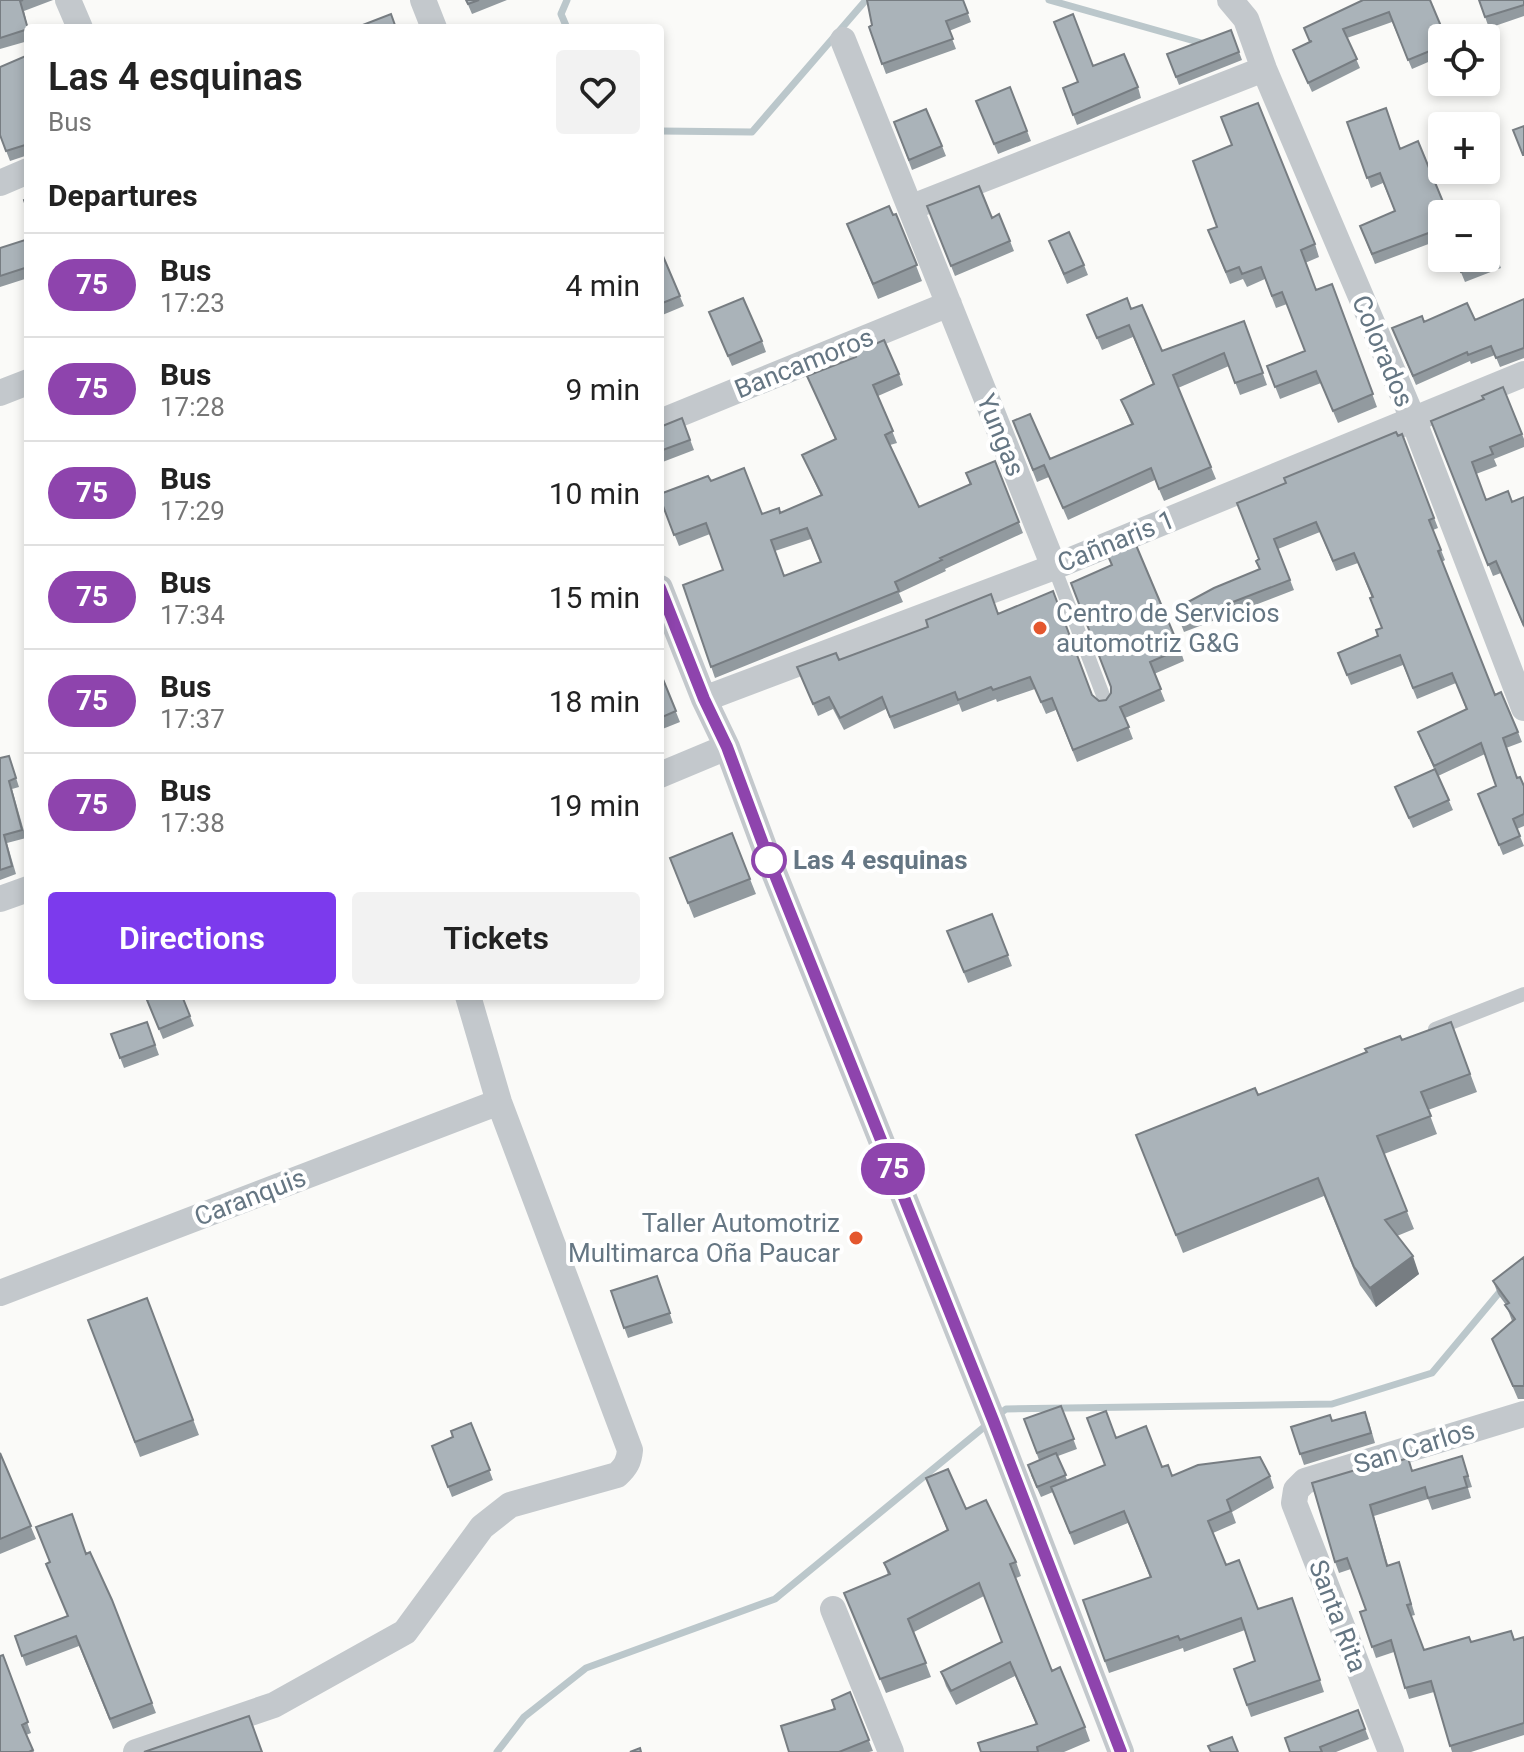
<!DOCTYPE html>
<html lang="en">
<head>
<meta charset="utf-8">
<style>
  body { margin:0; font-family:Roboto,sans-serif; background:#f2f2f2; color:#222; height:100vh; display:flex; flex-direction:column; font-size:30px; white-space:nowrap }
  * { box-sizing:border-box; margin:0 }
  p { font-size:26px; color:#767676 }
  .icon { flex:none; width:44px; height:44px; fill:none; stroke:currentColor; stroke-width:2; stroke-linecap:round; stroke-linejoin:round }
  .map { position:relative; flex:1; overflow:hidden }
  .panel { position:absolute; left:24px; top:24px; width:640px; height:976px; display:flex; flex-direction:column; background:#fff; border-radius:8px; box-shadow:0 4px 12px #0003 }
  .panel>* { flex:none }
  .badge { padding:0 16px; border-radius:26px; font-size:28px; line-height:52px }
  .buttons { position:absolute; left:1428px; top:24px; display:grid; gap:16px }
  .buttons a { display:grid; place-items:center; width:72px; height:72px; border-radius:8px; background:#fff; box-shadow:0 4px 12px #0003; font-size:40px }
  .map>.badge { position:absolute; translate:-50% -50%; box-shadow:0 0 0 4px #fff }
  h2 { padding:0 24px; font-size:30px; line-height:72px }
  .round { display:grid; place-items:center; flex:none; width:84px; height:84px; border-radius:8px; background:#f2f2f2 }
  .head { display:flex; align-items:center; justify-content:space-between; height:136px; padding:0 24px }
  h1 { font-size:38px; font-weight:600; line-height:60px }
  .primary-button { display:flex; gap:16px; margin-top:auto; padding:16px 24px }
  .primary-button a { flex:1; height:92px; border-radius:8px; background:#7c3aed; color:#fff; font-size:32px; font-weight:600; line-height:92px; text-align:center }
  .primary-button a+a { background:#f2f2f2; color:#222 }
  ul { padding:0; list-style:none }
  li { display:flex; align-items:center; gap:24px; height:104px; padding:0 24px; border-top:2px solid #e0e0e0 }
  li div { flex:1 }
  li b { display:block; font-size:30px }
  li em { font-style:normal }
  li .badge { min-width:88px; font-weight:700; text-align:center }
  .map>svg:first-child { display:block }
</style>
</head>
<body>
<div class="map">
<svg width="1524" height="1752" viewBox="0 0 1524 1752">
  <rect width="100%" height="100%" fill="#fafaf8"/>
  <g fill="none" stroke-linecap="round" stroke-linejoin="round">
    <path stroke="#bbc7cb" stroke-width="7" d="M567 0 561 14 567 28
      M1049 0 1205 44
      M660 131 752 132 866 0
      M998 1415 1006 1409 1332 1404 1432 1373 1503 1288
      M497 1752 524 1717 586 1668 775 1599 989 1423"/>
    <path stroke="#c3c8cc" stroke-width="14" d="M1054 567 1106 703
      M1435 1029 1524 994"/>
    <path stroke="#c3c8cc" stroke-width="26" d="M68 0 80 28
      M423 0 434 28
      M1230 0 1246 19 1264 69 1413 419 1524 708
      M843 40 1054 567
      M0 183 28 171
      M912 207 1264 69
      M0 393 28 382
      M660 422 949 304
      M660 588 704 699 727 747 769 860 993 1420 1121 1752
      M704 699 1054 567 1524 374
      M660 775 727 747
      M0 899 28 889
      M0 1293 499 1102
      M833 1609 891 1752
      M136 1752 274 1705 405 1632 482 1527 510 1505 617 1475C626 1467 629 1461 630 1450L499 1102 468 996
      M1391 1752 1294 1503 1296 1490 1305 1481 1524 1414"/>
  </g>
  <path fill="#929a9f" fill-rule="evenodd" d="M0 0H53L24 11 28 28V41L0 49Z
    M466 0H507L472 14Z
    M963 0 971 22 949 31 956 49 886 74 869 27Z
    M1363 0 1442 38V56L1412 69 1392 22 1347 38 1360 68 1312 92 1293 50 1310 42Z
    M1479 0H1524V16L1489 28Z
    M1231 30 1242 60 1179 85 1167 54Z
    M28 55V155L10 161 0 135Z
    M1093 66 1138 87 1141 98 1077 125 1063 88 1078 82Z
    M1010 87 1031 141 998 154 976 101Z
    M894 122 942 146 946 156 912 170Z
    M1347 122 1400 149 1442 214V239L1375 264 1360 226 1395 212 1383 183 1371 188Z
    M927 206 992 218 1010 241 1014 251 955 276Z
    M896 214 922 281 878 299 847 224Z
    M1217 227 1315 244 1319 257 1305 263 1316 290 1332 284 1377 407 1338 423 1321 383 1280 399 1267 366 1305 351 1287 304 1276 308 1265 279 1247 287 1243 279 1230 284 1208 230Z
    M1486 230 1501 268 1465 282 1455 258Z
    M28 239V278L0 287V248Z
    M1049 241 1084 265 1088 275 1067 284Z
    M660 249 684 306 660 316Z
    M1524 299V358L1500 367 1495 355 1471 364 1470 361 1416 385 1396 338 1424 322 1475 320Z
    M1131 309 1162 351 1244 321 1267 385 1240 395 1229 366 1178 388 1216 479 1164 501 1155 480 1068 520 1049 477 1037 482 1013 421 1050 459 1131 424 1121 400 1153 384 1133 337 1102 350 1087 315Z
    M709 312 762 341 766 352 732 366Z
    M899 374 903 385 878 396 897 443 890 445 919 507 970 485 966 473 995 461 1023 533 945 569 946 571 899 593 903 602 715 678 683 585 723 570 710 534 679 546 660 498 711 481 762 514 780 513 821 496 802 455 835 439 807 376ZM811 539 820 562 784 576 775 551Z
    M1503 387 1524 439V447L1494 459 1497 466 1476 474 1486 500 1512 502 1524 497V628L1501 573 1493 576 1431 421 1484 399Z
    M682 418 694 450 660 463V427Z
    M1402 434 1438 528 1433 530 1445 560 1442 562 1454 594 1495 695 1518 732 1522 742 1506 748 1517 778 1524 786V826L1517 829 1524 846 1503 855 1478 794 1496 786 1485 754 1438 776 1453 810 1413 828 1395 787 1434 769 1418 732 1466 709 1456 683 1417 699 1403 665 1351 685 1338 653 1378 636 1382 628 1372 598 1358 563 1336 571 1320 532 1278 549 1294 590 1184 632 1175 609 1260 570 1259 559 1286 483Z
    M1111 565 1180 649 1184 661 1154 674 1165 701 1125 718 1133 739 1077 762 1056 710 1046 714 1035 689 997 702 996 699 962 712 959 704 894 729 886 709 844 730 833 709 818 716 797 667 839 660 998 614 1099 701 1106 700 1111 693Z
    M660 672 680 722 660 730Z
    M9 756 19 787 12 789 26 838 7 843 16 874 0 880V758Z
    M670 858 750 879 756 894 694 918Z
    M992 914 1012 966 968 983 947 931Z
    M182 996 194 1026 163 1039 147 1000Z
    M147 1022 159 1055 124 1068 111 1034Z
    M1451 1022 1477 1092 1428 1110 1437 1134 1384 1154 1414 1229 1397 1236 1419 1274 1376 1307 1360 1285 1324 1196 1183 1253 1136 1135 1258 1095Z
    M1524 1257V1399H1518L1492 1339 1512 1321 1506 1305 1498 1294 1493 1281Z
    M657 1276 673 1323 628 1338 611 1291Z
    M147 1298 199 1435 140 1457 88 1320Z
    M1061 1406 1077 1449 1058 1456 1067 1480 1104 1465 1116 1438 1172 1476H1270L1274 1488 1232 1512 1236 1523 1213 1533 1226 1565 1258 1609 1292 1598 1324 1692 1251 1717 1234 1669 1255 1661 1245 1630 1184 1652 1183 1648 1109 1673 1083 1600 1150 1577 1128 1523 1074 1545 1053 1492 1041 1497 1031 1475 1039 1460 1024 1419Z
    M1332 1421 1369 1422 1375 1443 1304 1465 1291 1427Z
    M471 1423 493 1480 452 1497 432 1446 453 1437Z
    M0 1453 36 1539 0 1554Z
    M1462 1456 1472 1487 1468 1488 1471 1498 1432 1510 1428 1499 1374 1516 1388 1565 1399 1562 1415 1615 1411 1616 1424 1650 1471 1642 1511 1631 1515 1640 1524 1637V1735L1471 1752H1452L1434 1692 1409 1699 1394 1652 1376 1658 1360 1612 1366 1610 1351 1569 1339 1573 1335 1562 1380 1467 1413 1471Z
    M926 1478 966 1509 1016 1562 1021 1576 1016 1578 1052 1671 1085 1727 1090 1741 1064 1752H981L1036 1724 1015 1676 956 1705 946 1686 941 1672 1002 1642 984 1596 914 1632 931 1677 886 1693 844 1593 888 1575 884 1563 947 1530Z
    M86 1554 112 1600 156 1713 113 1729 79 1646 26 1666 15 1636 67 1616Z
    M3 1655 31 1733 26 1735 34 1752H0Z
    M850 1692 873 1751 869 1752H789Z
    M1358 1710 1369 1739 1336 1752H1290Z"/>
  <path fill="#777d82" d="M1413 1256 1419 1274 1376 1307 1370 1288Z"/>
  <path fill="#aab3b9" stroke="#777d82" stroke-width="2" fill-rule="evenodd" d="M0 0H23L20 1 28 29 0 38Z
    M466 0H479L468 4Z
    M867 0H963L968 13 946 21 953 39 882 64 869 27 872 25Z
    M1363 0H1430L1446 38H1442V46L1408 60 1389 12 1343 29 1357 59 1308 83 1293 50 1312 41 1310 42 1304 28Z
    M1479 0H1524V5L1485 17Z
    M391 14 396 28H355Z
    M1073 14 1093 66 1124 54 1138 87 1073 115 1063 88 1078 82 1054 22Z
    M1231 30 1239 52 1176 77 1167 54Z
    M28 55V146L25 145 6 151 0 135V67Z
    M1010 87 1027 131 994 144 976 101Z
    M1258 103 1315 244 1301 250 1316 290 1332 284 1373 394 1333 411 1316 371 1275 387 1267 366 1305 351 1282 292 1272 296 1261 267 1242 274 1239 267 1226 272 1208 230 1217 227 1193 161 1232 145 1221 117Z
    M1386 108 1400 149 1418 141 1448 214H1442V228L1372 254 1360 226 1395 211 1380 173 1367 178 1347 122Z
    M926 109 942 146 909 160 894 122Z
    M1524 126V155H1523L1513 130Z
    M979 186 992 218 999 214 1010 241 951 266 927 206Z
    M28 198V212L24 200Z
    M889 206 893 215 896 214 917 265 873 284 847 224Z
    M1486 230 1497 258 1461 272 1456 258H1486Z
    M1069 232 1084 265 1064 274 1049 241Z
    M28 239V267L0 276V248Z
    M660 249 680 296 660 304Z
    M743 298 762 341 728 356 709 312Z
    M1127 298 1131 309 1142 305 1162 351 1244 321 1263 373 1235 383 1224 353 1173 375 1211 467 1159 489 1151 468 1063 508 1044 465 1033 470 1013 421 1030 414 1050 459 1133 424 1121 400 1154 384 1129 325 1097 338 1087 315Z
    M1524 299V348L1496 358 1491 346 1468 355 1467 352 1413 376 1392 328 1422 316 1424 322 1467 303 1475 320Z
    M884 340 899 374 873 385 893 431 885 435 919 507 971 484 966 473 995 461 1019 522 940 558 942 560 895 582 899 591 711 667 683 585 723 570 706 523 674 535 660 498V494L708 476 711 481 744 468 762 514 779 508 780 513 822 495 802 455 836 439 807 376 856 357 855 353ZM807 528 821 562 784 576 771 540Z
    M1503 387 1522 434 1490 447 1493 454 1472 462 1486 500 1508 491 1512 502 1524 497V626L1496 561 1488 565 1431 421 1484 399 1482 396Z
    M682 418 690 440 660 451V427Z
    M1396 432 1398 436 1402 434 1434 518 1429 520 1441 550 1438 551 1495 695 1501 692 1518 732 1503 738 1517 778 1520 777 1524 786V814L1513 819 1520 836 1499 845 1478 794 1496 786 1481 743 1434 766 1418 732 1467 709 1452 673 1413 688 1400 655 1347 675 1338 653 1378 636 1376 630 1382 628 1370 598 1373 597 1354 553 1333 561 1316 522 1274 539 1290 580 1181 622 1175 609 1214 588 1260 569 1256 561 1259 559 1237 503 1286 483 1284 478Z
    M1133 538 1180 649 1150 662 1161 689 1120 707 1129 727 1073 750 1052 698 1041 702 1030 677 993 690 991 687 958 700 955 692 890 717 882 697 840 718 829 697 813 704 797 667 836 653 839 660 928 627 926 620 991 594 998 614 1053 591 1092 695 1099 701 1106 700 1111 693V687L1071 583 1112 565 1105 549Z
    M660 672 676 711 660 718Z
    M9 756 16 778 9 781 22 830 4 835 12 866 0 870V758Z
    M1435 769 1449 800 1409 818 1395 787Z
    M732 833 750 879 688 903 670 858Z
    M992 914 1008 955 964 972 947 931Z
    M156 996H182L190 1016 159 1029 147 1000Z
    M147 1022 155 1045 120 1058 111 1034Z
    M1451 1022 1470 1074 1421 1092 1431 1116 1377 1136 1407 1211 1385 1220 1413 1256 1370 1288 1354 1267 1318 1178 1176 1235 1136 1135 1255 1088 1258 1095 1367 1052 1365 1049 1400 1036 1402 1040Z
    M1524 1257V1386H1513L1492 1339 1515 1319 1505 1305 1509 1303 1493 1281Z
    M657 1276 670 1313 624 1328 611 1291Z
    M147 1298 193 1420 135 1442 88 1320Z
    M1061 1406 1074 1439 1037 1453 1024 1419Z
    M1106 1411 1116 1438 1146 1426 1162 1467 1168 1465 1172 1476 1198 1465 1260 1457 1270 1476 1227 1500 1231 1511 1208 1521 1226 1565 1239 1560 1258 1609 1292 1598 1320 1680 1247 1705 1234 1669 1255 1661 1241 1618 1180 1640 1178 1636 1105 1661 1083 1600 1151 1577 1124 1511 1070 1533 1051 1487 1105 1465 1087 1418Z
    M1365 1412 1371 1433 1300 1454 1291 1427 1330 1415 1332 1421Z
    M471 1423 490 1470 448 1487 432 1446 453 1437 451 1431Z
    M0 1453 31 1526 0 1539Z
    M1056 1453 1066 1475 1037 1487 1028 1465Z
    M1462 1456 1468 1476 1464 1477 1467 1487 1428 1498 1425 1487 1370 1505 1387 1566 1399 1562 1411 1604 1407 1605 1424 1650 1469 1637 1471 1642 1511 1631 1514 1640 1524 1637V1723L1450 1746 1431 1681 1405 1688 1391 1640 1372 1647 1360 1612 1366 1610 1347 1558 1335 1562 1312 1483 1379 1463 1380 1467 1408 1458 1412 1471Z
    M948 1469 966 1509 986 1500 1016 1562 1010 1564 1052 1671 1060 1667 1085 1727 1037 1747 1038 1752H981L978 1743 1037 1724 1010 1662 951 1691 941 1672 1002 1642 979 1583 908 1619 926 1663 880 1679 844 1593 890 1574 884 1563 948 1530 926 1478Z
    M72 1514 86 1554 90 1552 112 1600 152 1703 110 1719 76 1636 22 1656 15 1636 68 1616 46 1564 50 1562 36 1527Z
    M3 1655 28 1722 22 1725 33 1750 29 1752H0V1656Z
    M850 1692 869 1740 839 1752H789L781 1726 835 1709 832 1700Z
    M1358 1710 1365 1729 1320 1747 1322 1752H1290L1285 1738Z
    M249 1716 262 1752H144Z
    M1232 1737 1238 1752H1211L1208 1746Z
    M640 1748 641 1752H630Z"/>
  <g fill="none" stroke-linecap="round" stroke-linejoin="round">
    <g stroke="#fff" stroke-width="18">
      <path id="line" d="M660 588 704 699 727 747 769 860 993 1420 1121 1752"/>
    </g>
    <use href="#line" stroke="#8e44ad" stroke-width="12"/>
  </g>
  <g fill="#e4572e" stroke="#fff" stroke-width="3">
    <circle cx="1040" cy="628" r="8"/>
    <circle cx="856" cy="1238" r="8"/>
  </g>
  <circle fill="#fff" stroke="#8e44ad" stroke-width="4" cx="769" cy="860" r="16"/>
  <g text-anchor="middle" stroke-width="8" stroke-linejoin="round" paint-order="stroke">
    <g font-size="26" fill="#657683" stroke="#fff">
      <text transform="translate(1383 351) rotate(67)" y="9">Colorados</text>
      <text transform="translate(804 363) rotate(-22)" y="9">Bancamoros</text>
      <text transform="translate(1001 435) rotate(68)" y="9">Yungas</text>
      <text transform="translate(1116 541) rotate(-22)" y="9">Cañnaris 1</text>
      <text transform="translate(250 1197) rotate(-21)" y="9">Caranquis</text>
      <text transform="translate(1414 1447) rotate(-17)" y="9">San Carlos</text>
      <text transform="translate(1338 1616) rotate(69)" y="9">Santa Rita</text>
    </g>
    <g font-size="26" fill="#657683" stroke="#fff" text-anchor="start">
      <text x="1056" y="622">Centro de Servicios<tspan x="1056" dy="30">automotriz G&amp;G</tspan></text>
      <text x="840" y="1232" text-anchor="end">Taller Automotriz<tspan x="840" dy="30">Multimarca Oña Paucar</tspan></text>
    </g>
    <g font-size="26" font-weight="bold" fill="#657683" stroke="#fff" text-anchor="start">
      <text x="793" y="869">Las 4 esquinas</text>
    </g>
  </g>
</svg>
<div class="buttons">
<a><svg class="icon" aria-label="locate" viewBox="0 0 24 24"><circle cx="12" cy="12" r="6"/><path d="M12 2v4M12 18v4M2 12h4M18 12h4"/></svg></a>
<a>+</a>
<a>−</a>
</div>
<b class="badge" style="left:893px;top:1169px;background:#8e44ad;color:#fff">75</b>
<section class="panel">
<div class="head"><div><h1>Las 4 esquinas</h1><p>Bus</p></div><a class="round"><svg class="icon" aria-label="heart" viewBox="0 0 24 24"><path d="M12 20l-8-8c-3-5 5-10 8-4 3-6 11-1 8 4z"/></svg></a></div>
<h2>Departures</h2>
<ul>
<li><span class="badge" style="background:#8e44ad;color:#fff">75</span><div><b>Bus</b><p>17:23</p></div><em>4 min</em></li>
<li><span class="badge" style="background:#8e44ad;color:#fff">75</span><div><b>Bus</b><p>17:28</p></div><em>9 min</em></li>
<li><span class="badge" style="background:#8e44ad;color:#fff">75</span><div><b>Bus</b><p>17:29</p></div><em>10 min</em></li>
<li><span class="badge" style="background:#8e44ad;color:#fff">75</span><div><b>Bus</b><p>17:34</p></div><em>15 min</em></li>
<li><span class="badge" style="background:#8e44ad;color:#fff">75</span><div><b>Bus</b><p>17:37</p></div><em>18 min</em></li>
<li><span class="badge" style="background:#8e44ad;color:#fff">75</span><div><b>Bus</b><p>17:38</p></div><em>19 min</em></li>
</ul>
<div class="primary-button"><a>Directions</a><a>Tickets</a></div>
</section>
</div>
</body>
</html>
